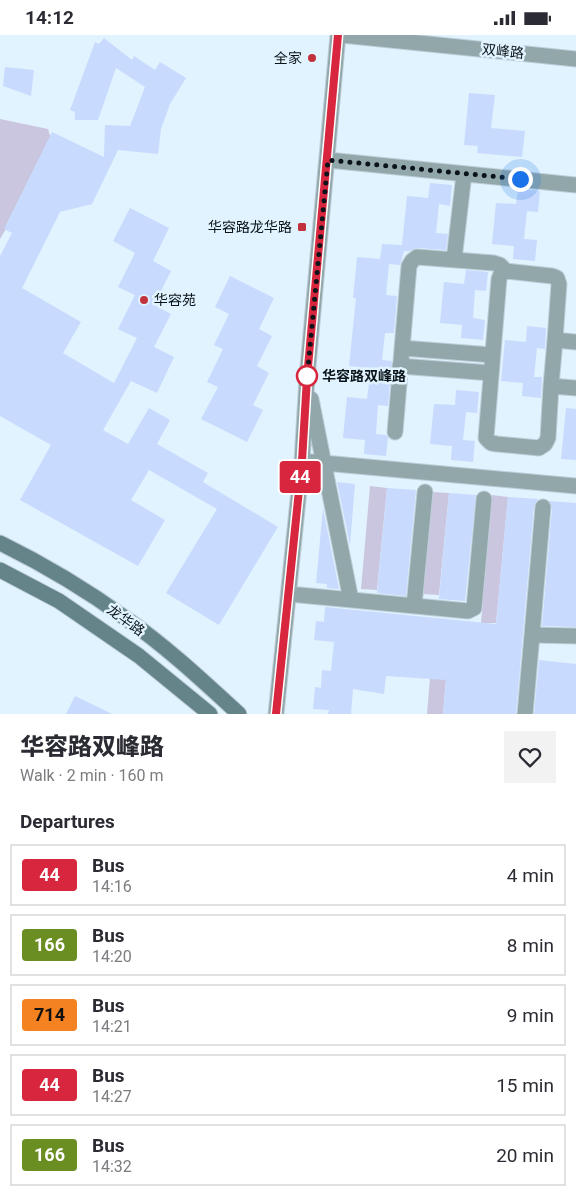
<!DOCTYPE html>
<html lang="en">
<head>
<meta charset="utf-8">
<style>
  body { margin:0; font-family:Roboto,"Noto Sans SC",sans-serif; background:#f2f2f3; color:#2b2b33; height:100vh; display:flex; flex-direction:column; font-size:19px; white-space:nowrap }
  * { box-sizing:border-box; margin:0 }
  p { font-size:16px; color:#7c7c81 }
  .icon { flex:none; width:28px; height:28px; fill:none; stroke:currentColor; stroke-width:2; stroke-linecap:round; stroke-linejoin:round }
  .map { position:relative; height:679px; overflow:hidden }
  .drawer { display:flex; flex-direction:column; background:#fff; flex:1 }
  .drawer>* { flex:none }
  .badge { padding:0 10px; border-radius:4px; font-size:18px; line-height:32px }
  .you { position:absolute; width:25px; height:25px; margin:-12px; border:4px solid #fff; border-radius:50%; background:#1a73e8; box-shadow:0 0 0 8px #1a73e833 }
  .map>.badge { position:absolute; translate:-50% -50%; box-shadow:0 0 0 2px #fff }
  h2 { padding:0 20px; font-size:19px; line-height:45px }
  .round { display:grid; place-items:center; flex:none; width:52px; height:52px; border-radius:0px; background:#f2f2f3 }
  .head { display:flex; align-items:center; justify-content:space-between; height:85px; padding:0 20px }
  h1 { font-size:24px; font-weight:800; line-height:38px }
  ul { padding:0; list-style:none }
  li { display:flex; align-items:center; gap:15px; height:62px; margin:0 10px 8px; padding:0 10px; border:2px solid #e1e1e2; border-radius:0px }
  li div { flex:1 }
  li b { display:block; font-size:19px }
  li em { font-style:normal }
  li .badge { min-width:55px; font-weight:700; text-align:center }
  .status { display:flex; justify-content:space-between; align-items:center; height:35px; padding:0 25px; background:#fff; direction:ltr }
  .status svg { height:14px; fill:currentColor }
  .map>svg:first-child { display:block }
</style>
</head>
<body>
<div class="status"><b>14:12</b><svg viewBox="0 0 49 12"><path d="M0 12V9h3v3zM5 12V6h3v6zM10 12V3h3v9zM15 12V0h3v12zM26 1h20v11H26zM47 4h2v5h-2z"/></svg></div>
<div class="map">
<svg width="576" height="679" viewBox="0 0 576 679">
  <rect width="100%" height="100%" fill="#e1f3fe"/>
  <path fill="#cbc6df" d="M0 84 48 94 54 113 0 204Z
    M370 451 387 453 377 555 361 554Z
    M432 457 449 458 439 560 422 559Z
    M492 460 508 462 496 588H481Z
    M435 583 451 586 443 679H427Z"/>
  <path fill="#c8dafe" d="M104 3 132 25 134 21 155 35 160 27 186 43 170 69 161 94 158 119 118 115 92 169 60 177 22 253 81 287 63 318 114 348 137 303 118 294 135 260 118 252 135 218 113 206 130 173 169 193 153 226 171 236 154 270 171 279 154 312 174 322 157 358 131 346 103 395 128 409 149 373 170 385 157 409 208 438 203 447 278 492 219 590 166 558 217 474 149 435 131 465 165 485 138 531 20 465 51 410 0 381V221L12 198 4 194 52 97 104 122 105 90 130 91 145 52 116 33 98 85H75V77L70 75 95 7 99 9Z
    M5 32 34 35 31 61 3 51Z
    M469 58 495 60 491 93 525 96 522 122 477 118 478 111 464 110Z
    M430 148 452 150 450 171 439 169 436 198 448 199 446 215 418 213 409 216H404L400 230 389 229 386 260 397 261 394 298H385L382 325 392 326 388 371 378 370 376 399 386 400 388 402 386 421 364 419 365 405 343 403 347 362 367 364 371 333 349 331 356 263H353L357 222 380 224 382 209 402 210 407 161 428 163Z
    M518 154 540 156 538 177 527 176 524 204 537 205 535 226 513 224 514 211 492 209 496 168 516 169Z
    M466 235 488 237 486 256 475 255 473 283 485 285 483 305 461 303 462 290 440 288 444 247 464 249Z
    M230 241 274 263 259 294 272 301 257 331 269 338 253 370 263 375 247 407 201 384 218 352 207 347 223 314 214 310 229 279 215 272Z
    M527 291 546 293 545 314 537 313 534 342H542L541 363 522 361 523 348 501 346 505 305 526 307Z
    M456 355 479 357 477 378 466 377 463 405 475 406 473 427 451 425 452 411 430 409 434 369 455 370Z
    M566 373 576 374V425L561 424Z
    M337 447 355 449 350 510Z
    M387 453 416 455 406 561 377 558Z
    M449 458 476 460 465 566 439 564Z
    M508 462 538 464 534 471 516 679H443L446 645 386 641 384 659 353 654 351 679H328L329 675 313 674 315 652 321 653 322 635 331 636 334 607 314 605 316 586 324 587 325 572 496 589Z
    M549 466 576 468V592L542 591 552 473Z
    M323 473 339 554 327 553V549L316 548Z
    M539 625 576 629V679H534Z
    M75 661 112 679H66Z"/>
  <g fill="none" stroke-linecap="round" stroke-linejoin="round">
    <g stroke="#bfcfda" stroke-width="17">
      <path id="minor" d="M341 0 576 24
        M328 125 576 150
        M454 225 464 139
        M576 307 555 305 551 351 576 353
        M402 313 492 320
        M400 331 491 338
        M551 351 548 403 545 409 539 413 497 409 491 408 486 403 499 244 501 239 506 236 552 241 557 243 559 249 555 305
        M311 364 351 565
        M395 397 409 231 412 226 417 222 494 228 500 230 506 236
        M302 426 576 451
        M289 559 468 576 474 573 484 464
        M414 571 425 457
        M532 600 543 472
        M276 679 302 426 307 343 338 0
        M525 679 532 600 576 601"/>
    </g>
    <g stroke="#bfcfda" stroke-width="17">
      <path id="secondary" d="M0 508C45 530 88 556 128 585 168 613 204 647 239 679
        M0 535 59 566 139 621 210 679"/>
    </g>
    <use href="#minor" stroke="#92a7aa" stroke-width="15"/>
    <use href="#secondary" stroke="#648489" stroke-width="15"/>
  </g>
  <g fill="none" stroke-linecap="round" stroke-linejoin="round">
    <g stroke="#fff" stroke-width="11">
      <path id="line" d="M276 679 302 426 307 343 338 0"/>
    </g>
    <use href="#line" stroke="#d7263d" stroke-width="8"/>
    <path stroke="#0a141a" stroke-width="5" stroke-dasharray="0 9" d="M307 341V343L328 125 520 144"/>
  </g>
  <g fill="#c2323c" stroke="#e1f3fe" stroke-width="2">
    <circle cx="312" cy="23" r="5"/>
    <rect x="297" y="187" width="10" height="10" rx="2.5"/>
    <circle cx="144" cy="265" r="5"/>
  </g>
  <circle fill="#fff" stroke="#d7263d" stroke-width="2.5" cx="307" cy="341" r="10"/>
  <g text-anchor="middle" stroke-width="5" stroke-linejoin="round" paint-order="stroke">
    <g font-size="14" fill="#0a141a" stroke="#e1f3fe">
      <text transform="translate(503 16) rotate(6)" y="5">双峰路</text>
      <text transform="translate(126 585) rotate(36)" y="5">龙华路</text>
    </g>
    <g font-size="14" fill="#0a141a" stroke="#e1f3fe" text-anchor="end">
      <text x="302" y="28">全家</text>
      <text x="292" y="197">华容路龙华路</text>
      <text x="154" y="270" text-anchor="start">华容苑</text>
    </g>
    <g font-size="14" font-weight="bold" fill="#0a141a" stroke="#e1f3fe" text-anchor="start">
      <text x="322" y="346">华容路双峰路</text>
    </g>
  </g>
</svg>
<div class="you" style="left:520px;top:144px"></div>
<b class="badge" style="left:300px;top:442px;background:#d7263d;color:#fff">44</b>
</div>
<section class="drawer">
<div class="head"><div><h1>华容路双峰路</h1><p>Walk · 2 min · 160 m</p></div><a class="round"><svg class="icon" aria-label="heart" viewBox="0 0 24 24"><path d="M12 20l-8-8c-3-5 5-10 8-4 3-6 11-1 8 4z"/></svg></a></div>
<h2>Departures</h2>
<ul>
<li><span class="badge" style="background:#d7263d;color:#fff">44</span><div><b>Bus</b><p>14:16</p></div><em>4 min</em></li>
<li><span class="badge" style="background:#6b8e23;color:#fff">166</span><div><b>Bus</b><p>14:20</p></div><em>8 min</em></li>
<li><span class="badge" style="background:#f58220;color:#111">714</span><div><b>Bus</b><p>14:21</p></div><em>9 min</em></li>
<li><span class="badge" style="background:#d7263d;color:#fff">44</span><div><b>Bus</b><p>14:27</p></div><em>15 min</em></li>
<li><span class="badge" style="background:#6b8e23;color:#fff">166</span><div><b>Bus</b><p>14:32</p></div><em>20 min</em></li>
</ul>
</section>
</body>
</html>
